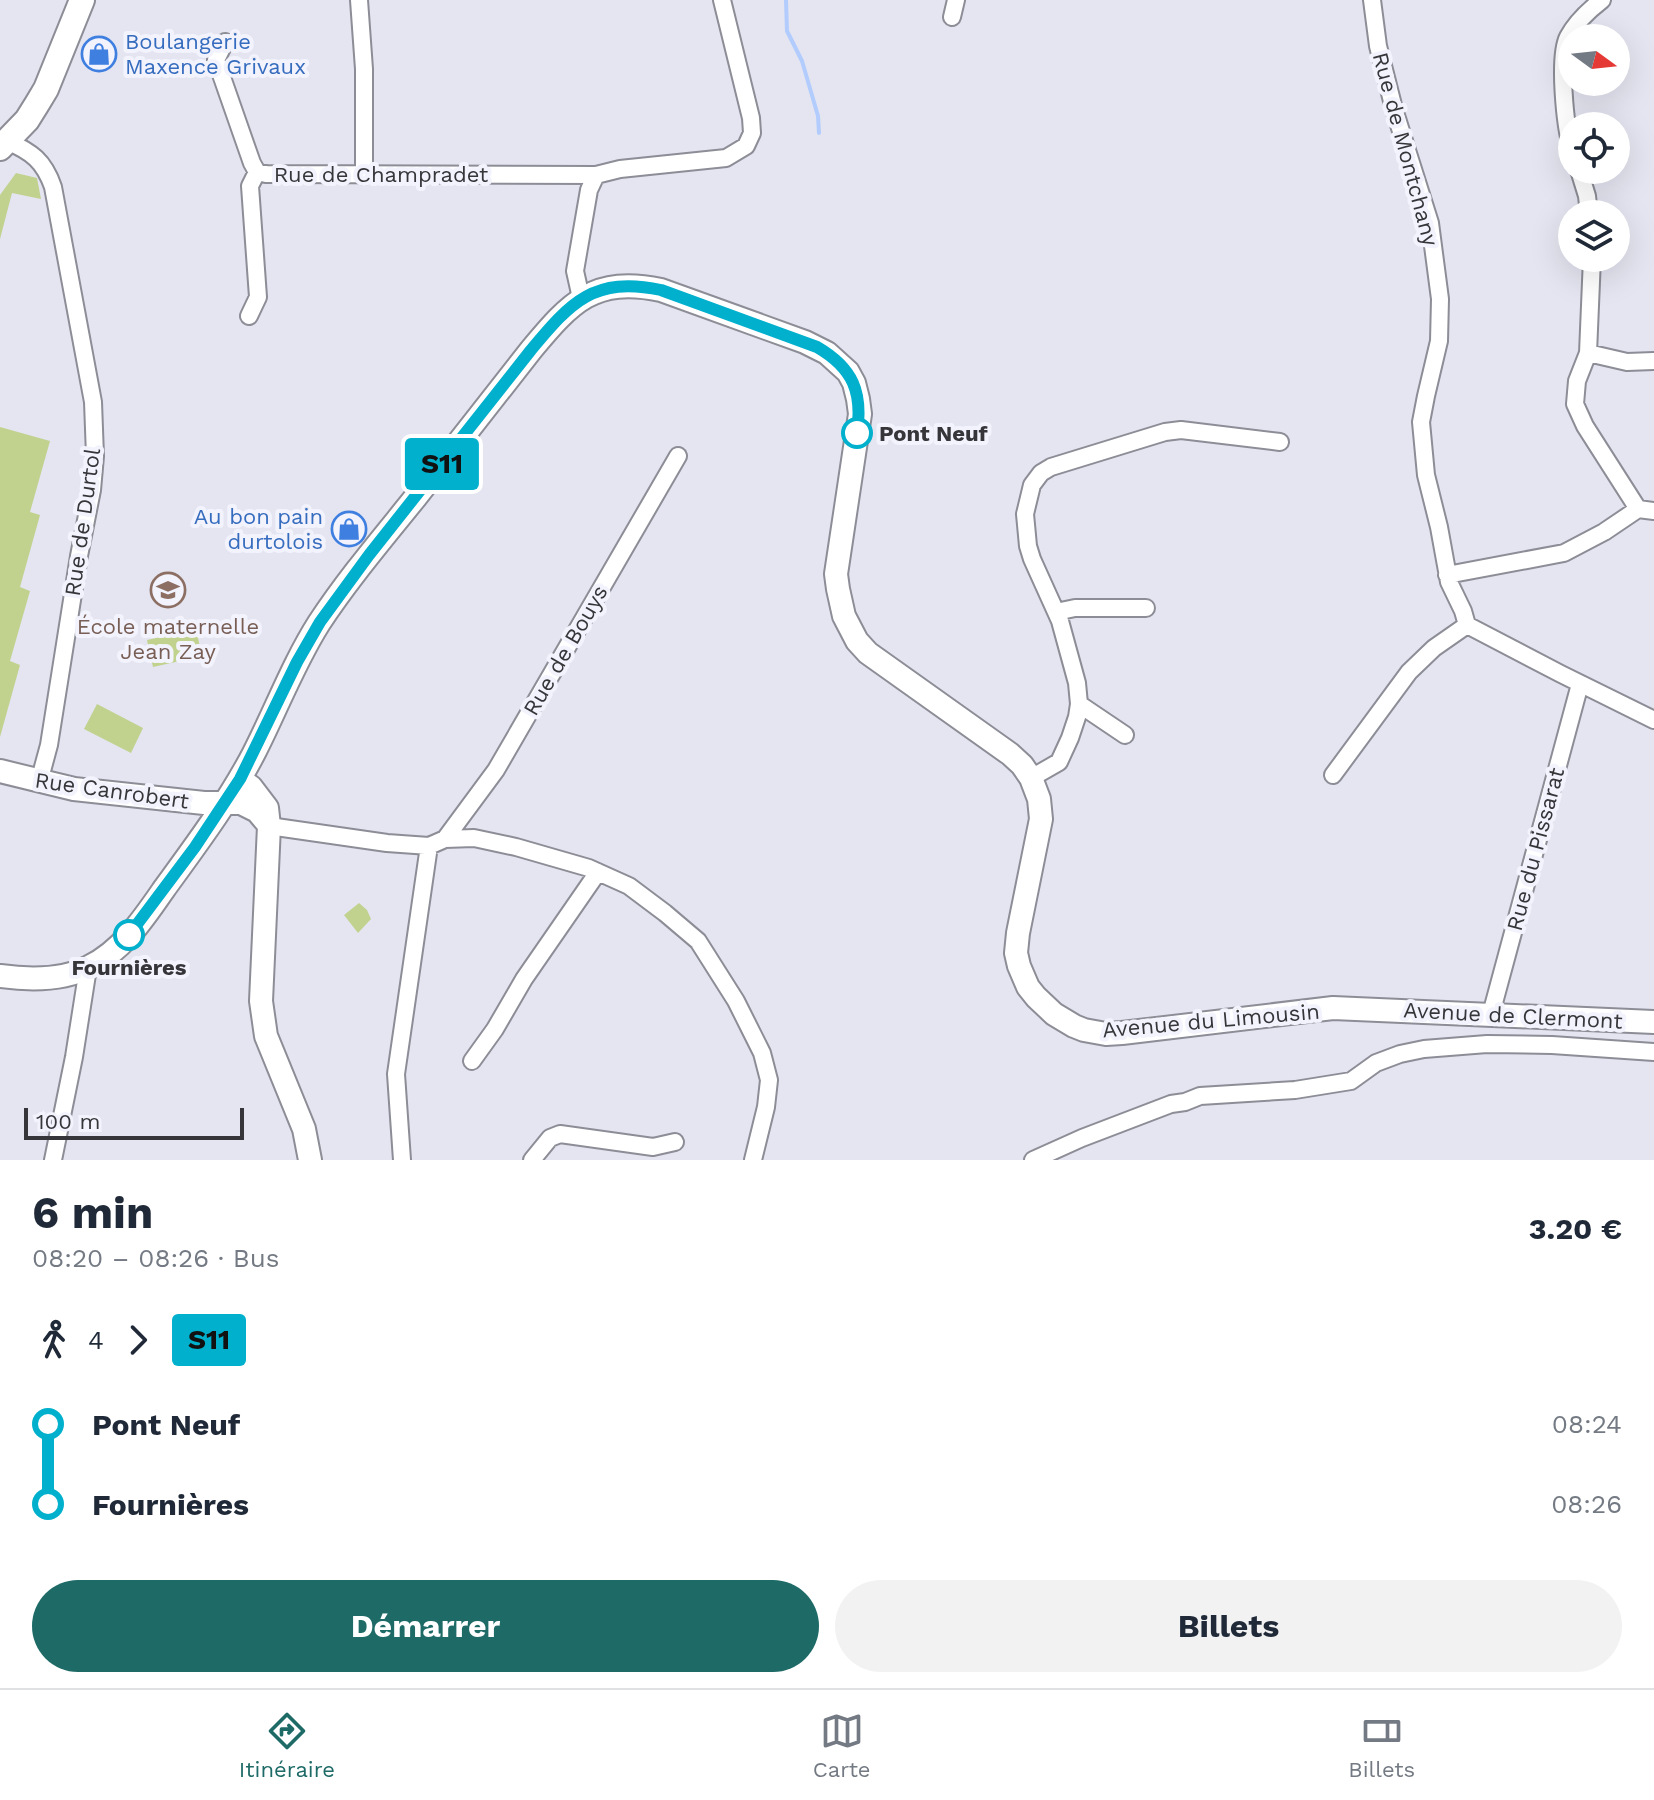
<!DOCTYPE html>
<html lang="fr">
<head>
<meta charset="utf-8">
<style>
  body { margin:0; font-family:"Work Sans",sans-serif; background:#f2f2f3; color:#1f2937; height:100vh; display:flex; flex-direction:column; font-size:30px; white-space:nowrap }
  * { box-sizing:border-box; margin:0 }
  p { font-size:26px; color:#747a83 }
  .icon { flex:none; width:44px; height:44px; fill:none; stroke:currentColor; stroke-width:2; stroke-linecap:round; stroke-linejoin:round }
  .map { position:relative; height:1160px; overflow:hidden }
  .sheet { display:flex; flex-direction:column; background:#fff; flex:1 }
  .sheet>* { flex:none }
  .badge { padding:0 16px; border-radius:6px; font-size:28px; line-height:52px }
  .needle { width:52px; rotate:105deg }
  .tools { position:absolute; left:1558px; top:24px; display:grid; gap:16px }
  .tools a { display:grid; place-items:center; width:72px; height:72px; border-radius:50%; background:#fff; box-shadow:0 8px 32px #0002; font-size:40px }
  .scale { position:absolute; left:24px; bottom:20px; width:220px; box-sizing:border-box; padding-left:8px; border:4px solid #36363a; border-top:0; font-size:22px; line-height:28px; white-space:nowrap; color:#36363a; -webkit-text-stroke:6px #f2f3fd; paint-order:stroke }
  .map>.badge { position:absolute; translate:-50% -50%; box-shadow:0 0 0 4px #fff }
  .legs { display:flex; align-items:center; gap:12px; height:88px; padding:0 32px; font-size:26px }
  .legs p { margin-inline-start:auto }
  .headline { display:flex; align-items:center; justify-content:space-between; height:136px; padding:0 32px }
  h1 { font-size:44px; font-weight:700; line-height:60px }
  .cta { display:flex; gap:16px; margin-top:auto; padding:16px 32px }
  .cta a { flex:1; height:92px; border-radius:48px; background:#1d6a67; color:#fff; font-size:32px; font-weight:700; line-height:92px; text-align:center }
  .cta a+a { background:#f2f2f3; color:#1f2937 }
  ul { padding:0 32px; list-style:none }
  li { display:flex; align-items:center; gap:28px; height:80px; font-size:30px }
  li i { display:grid; place-items:center; width:12px; height:100%; margin:0 10px; background:currentColor }
  li i::after { content:''; width:20px; height:20px; margin:-10px; border:6px solid; border-radius:50%; background:#fff }
  li p { margin-inline-start:auto }
  li:first-child i { background:linear-gradient(#0000 50%,currentColor 0) }
  li:last-child i { background:linear-gradient(currentColor 50%,#0000 0) }
  .menu { display:flex; justify-content:space-around; align-items:center; height:112px; border-top:2px solid #e0e1e3; background:#fff; font-size:22px; color:#747a83 }
  .menu a { display:grid; justify-items:center; gap:4px }
  .menu .on { color:#1d6a67 }
  .map>svg:first-child { display:block }
</style>
</head>
<body>
<div class="map">
<svg width="1654" height="1160" viewBox="0 0 1654 1160">
  <rect width="100%" height="100%" fill="#e4e5f0"/>
  <path fill="#c1d28f" d="M16 173 37 178 41 199 12 193 0 239V195Z
    M0 427 50 441 30 512 40 515 20 587 30 591 10 661 20 665 0 737Z
    M196 629 202 656 153 667 147 640Z
    M97 704 143 728 131 753 84 729Z
    M359 903 367 910 371 919 358 933 344 915Z"/>
  <g fill="none" stroke-linecap="round" stroke-linejoin="round">
    <path stroke="#b2ccfe" stroke-width="4" d="M786 0 787 31 802 61 818 116 819 133"/>
    <g stroke="#8c8d96" stroke-width="20">
      <path id="street" d="M359 0 364 69V176
        M1372 0 1378 46 1394 109 1430 223 1440 299 1439 341 1426 396 1421 422 1426 475 1439 527 1449 582 1463 611 1467 625
        M952 17 956 0
        M225 42 216 60 252 163 257 172
        M7 141C32 152 44 161 53 187L93 402 95 456 92 490 79 556 49 745 39 782
        M1572 149C1565 127 1558 57 1568 37 1576 22 1589 10 1602 0
        M1579 170 1587 196 1589 214
        M257 172 266 174 596 175
        M1592 258 1588 353 1577 381 1575 404 1585 426 1638 509
        M581 298 575 271 589 190 596 175 620 169 726 158 746 146 752 133 751 118 722 0
        M249 316 258 297 250 186 257 172
        M1588 353 1627 362 1654 361
        M1447 575 1564 553 1604 532 1638 509 1654 511
        M1056 612 1075 608H1146
        M1467 625 1561 674 1654 720
        M1079 704 1125 735
        M1333 775 1409 672 1434 648 1467 625
        M1031 778 1059 762 1070 738 1077 717 1079 704 1077 683 1060 621 1032 559 1028 546 1025 514 1032 485 1041 473 1051 467 1165 432 1181 430 1280 442
        M269 826 387 843 429 846 445 839 474 838 516 847 589 868 629 886 665 913 698 941 736 1001 762 1053 769 1080 766 1107 753 1160
        M445 839 496 770 678 456
        M1491 1014 1580 684
        M472 1061 495 1029 524 979 598 872
        M53 1160 74 1057 88 968
        M402 1160 396 1074 429 846
        M532 1160 550 1138 560 1134 653 1147 675 1142
        M1033 1160 1082 1138 1171 1104 1185 1102 1200 1096 1295 1090 1351 1081 1376 1063 1400 1054 1424 1049 1487 1044 1552 1045 1654 1052"/>
    </g>
    <g stroke="#8c8d96" stroke-width="26">
      <path id="secondary" d="M0 771 74 789 204 803H241L257 811 268 824
        M240 779 251 787 267 808 269 826 261 1001 266 1036 304 1129 310 1160
        M0 976C29 980 62 981 89 967 122 951 144 918 164 889 196 845 229 801 254 753 276 710 293 664 319 623 348 579 382 539 415 498 454 449 492 399 531 350 571 302 594 276 661 290L805 342 827 353 848 372 854 383 858 399 860 414 836 574 838 589 844 616 857 641 868 653 1010 754 1022 765 1031 778 1039 799 1041 819 1018 933 1016 953 1019 966 1028 987 1036 997 1054 1014 1074 1026 1084 1030 1106 1034 1122 1033 1333 1008 1654 1022"/>
    </g>
    <g stroke="#8c8d96" stroke-width="28">
      <path id="primary" d="M0 148 27 120 37 104 46 89 82 0"/>
    </g>
    <use href="#street" stroke="#fff" stroke-width="16"/>
    <use href="#secondary" stroke="#fff" stroke-width="22"/>
    <use href="#primary" stroke="#fff" stroke-width="24"/>
  </g>
  <g fill="none" stroke-linecap="round" stroke-linejoin="round">
    <g stroke="#fff" stroke-width="18">
      <path id="line-1" d="M129 935 195 847 240 779 297 662 320 622 369 555 531 350C571 302 594 276 661 290L817 347C853 368 863 392 857 433"/>
    </g>
    <use href="#line-1" stroke="#00b0cc" stroke-width="12"/>
  </g>
  <defs>
    <g id="shop-ring" transform="scale(1.8)"><circle r="9.5" fill="#f2f3fd" stroke="#3f7fe0" stroke-width="1.5"/><path d="M-5-2.5h2.3a2.7 3.5 0 0 1 5.4 0H5L5.5 6h-11ZM-1.5-2.5h3a1.5 2.3 0 0 0-3 0Z" fill="#3f7fe0"/></g>
    <g id="school-ring" transform="scale(1.8)"><circle r="9.5" fill="#f2f3fd" stroke="#8d6e63" stroke-width="1.5"/><path d="M0-5L7-2L0 1L-7-2ZM-4 1L0 2.5L4 1V4Q0 6-4 4Z" fill="#8d6e63"/></g>
  </defs>
  <g fill-rule="evenodd">
    <use href="#shop-ring" x="99" y="54"/>
    <use href="#shop-ring" x="349" y="529"/>
    <use href="#school-ring" x="168" y="590"/>
  </g>
  <g fill="#fff" stroke="#00b0cc" stroke-width="4">
    <circle cx="857" cy="433" r="14"/>
    <circle cx="129" cy="935" r="14"/>
  </g>
  <g text-anchor="middle" stroke-width="8" stroke-linejoin="round" paint-order="stroke">
    <g font-size="22" fill="#366cbe" stroke="#f2f3fd" text-anchor="start">
      <text x="125" y="49">Boulangerie<tspan x="125" dy="25">Maxence Grivaux</tspan></text>
      <text x="323" y="524" text-anchor="end">Au bon pain<tspan x="323" dy="25">durtolois</tspan></text>
    </g>
    <g font-size="22" fill="#36363a" stroke="#f2f3fd">
      <text transform="translate(1406 149) rotate(75)" y="8">Rue de Montchany</text>
      <text x="381" y="182">Rue de Champradet</text>
      <text transform="translate(82 522) rotate(-82)" y="8">Rue de Durtol</text>
      <text transform="translate(565 650) rotate(-60)" y="8">Rue de Bouys</text>
      <text transform="translate(112 790) rotate(8)" y="8">Rue Canrobert</text>
      <text transform="translate(1535 849) rotate(-75)" y="8">Rue du Pissarat</text>
      <text transform="translate(1513 1015) rotate(3)" y="8">Avenue de Clermont</text>
      <text transform="translate(1211 1020) rotate(-5)" y="8">Avenue du Limousin</text>
    </g>
    <g font-size="22" font-weight="bold" fill="#36363a" stroke="#f2f3fd" text-anchor="start">
      <text x="879" y="441">Pont Neuf</text>
      <text x="129" y="975" text-anchor="middle">Fournières</text>
    </g>
    <g font-size="22" fill="#785e54" stroke="#f2f3fd">
      <text x="168" y="634">École maternelle<tspan x="168" dy="25">Jean Zay</tspan></text>
    </g>
  </g>
</svg>
<div class="tools">
<a><svg class="needle" viewBox="-14 -14 28 28"><path d="M0-13l5 13h-10z" fill="#e53935"/><path d="M0 13l5-13h-10z" fill="#747a83"/></svg></a>
<a><svg class="icon" aria-label="locate" viewBox="0 0 24 24"><circle cx="12" cy="12" r="6"/><path d="M12 2v4M12 18v4M2 12h4M18 12h4"/></svg></a>
<a><svg class="icon" aria-label="layers" viewBox="0 0 24 24"><path d="M12 4l9 5-9 5-9-5zM3 14l9 5 9-5"/></svg></a>
</div>
<div class="scale">100 m</div>
<b class="badge" style="left:442px;top:464px;background:#00b0cc;color:#111">S11</b>
</div>
<section class="sheet">
<div class="headline"><div><h1>6 min</h1><p>08:20 – 08:26 · Bus</p></div><b>3.20 €</b></div>
<div class="legs"><svg class="icon" aria-label="walk" viewBox="0 0 24 24"><circle cx="13" cy="4" r="2"/><path d="M13 8l-2 6 4 7M11 14l-3 7M7 12l3-4h3l4 4"/></svg>4<svg class="icon" aria-label="forward" viewBox="0 0 24 24"><path d="M9 5l7 7-7 7"/></svg><b class="badge" style="background:#00b0cc;color:#111">S11</b></div>
<ul>
<li><i style="color:#00b0cc"></i><b>Pont Neuf</b><p>08:24</p></li>
<li><i style="color:#00b0cc"></i><b>Fournières</b><p>08:26</p></li>
</ul>
<div class="cta"><a>Démarrer</a><a>Billets</a></div>
</section>
<nav class="menu">
<a class="on"><svg class="icon" aria-label="directions" viewBox="0 0 24 24"><path d="M12 3l9 9-9 9-9-9zM9 14v-3h6M13 9l2 2-2 2"/></svg>Itinéraire</a>
<a><svg class="icon" aria-label="map" viewBox="0 0 24 24"><path d="M3 6l6-2 6 2 6-2v14l-6 2-6-2-6 2zM9 4v14M15 6v14"/></svg>Carte</a>
<a><svg class="icon" aria-label="tickets" viewBox="0 0 24 24"><path d="M3 7h18v10H3zM15 7v10"/></svg>Billets</a>
</nav>
</body>
</html>
